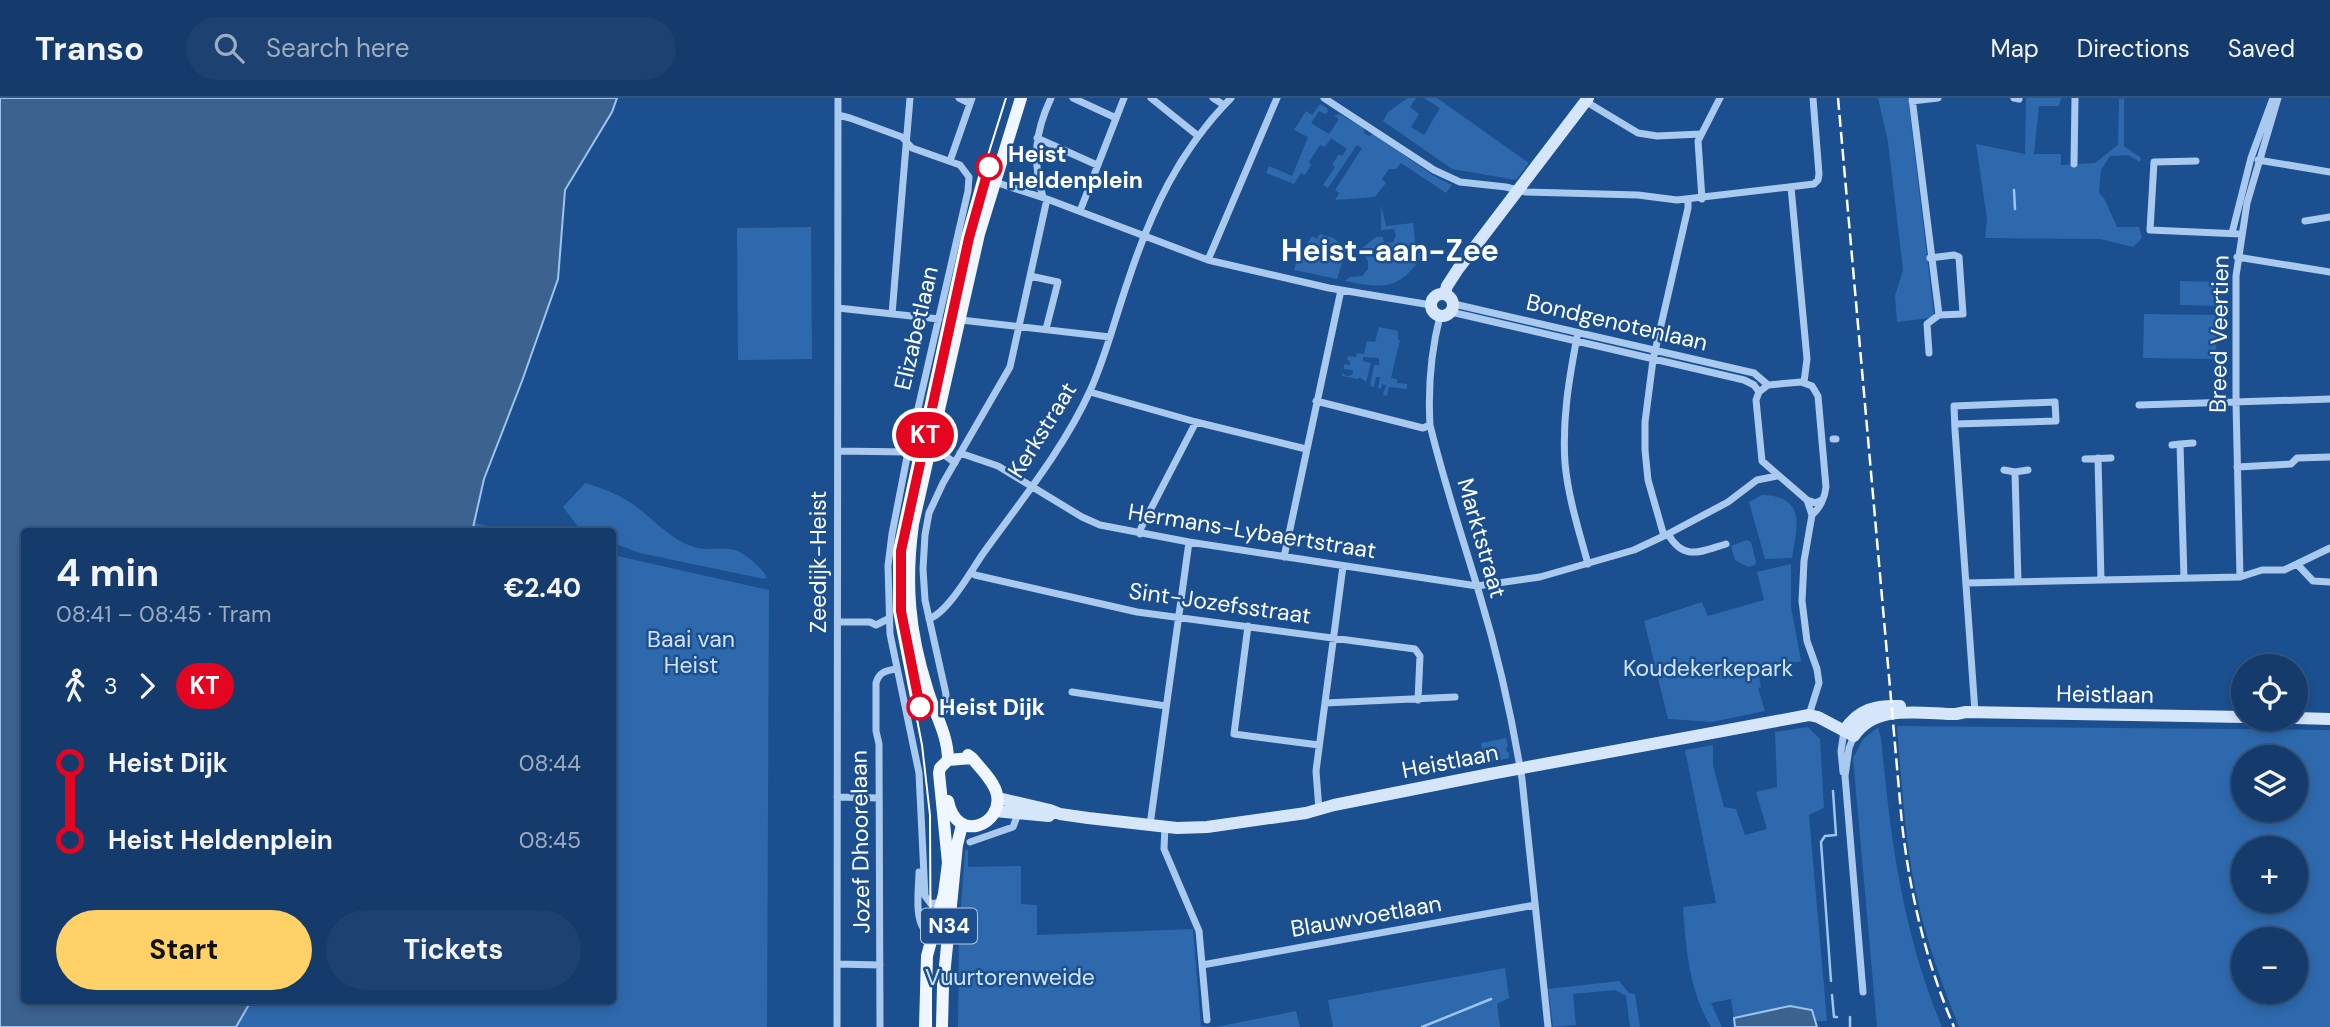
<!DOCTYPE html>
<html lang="en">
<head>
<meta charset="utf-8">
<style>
  body { margin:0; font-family:"DM Sans",sans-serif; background:#1d4271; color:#f1f3f6; height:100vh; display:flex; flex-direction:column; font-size:26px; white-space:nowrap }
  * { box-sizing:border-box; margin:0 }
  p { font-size:23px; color:#9dadc1 }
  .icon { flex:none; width:38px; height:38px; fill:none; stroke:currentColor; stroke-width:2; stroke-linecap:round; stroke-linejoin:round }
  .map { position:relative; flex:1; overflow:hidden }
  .side { position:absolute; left:21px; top:430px; width:595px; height:476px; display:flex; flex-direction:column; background:#143b6b; border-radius:7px; box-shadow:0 4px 10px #0003,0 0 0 2px #33557e }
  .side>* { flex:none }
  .badge { padding:0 14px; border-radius:23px; font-size:24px; line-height:46px }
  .tools { position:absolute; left:2231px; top:556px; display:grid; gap:14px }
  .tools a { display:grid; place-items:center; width:77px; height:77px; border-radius:50%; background:#143b6b; box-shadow:0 4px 10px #0003,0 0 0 2px #33557e; font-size:35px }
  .map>.badge { position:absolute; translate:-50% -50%; box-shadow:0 0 0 4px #fff }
  .legs { display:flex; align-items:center; gap:10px; height:77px; padding:0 35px; font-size:23px }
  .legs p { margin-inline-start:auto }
  .summary { display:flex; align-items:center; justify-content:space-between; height:119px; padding:0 35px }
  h1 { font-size:38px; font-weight:700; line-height:52px }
  .primary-button { display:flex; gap:14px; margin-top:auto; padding:14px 35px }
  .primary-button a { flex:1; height:80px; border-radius:42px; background:#ffd166; color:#111; font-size:28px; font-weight:700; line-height:80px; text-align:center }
  .primary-button a+a { background:#1d4271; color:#f1f3f6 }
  ul { padding:0 35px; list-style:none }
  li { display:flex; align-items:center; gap:24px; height:77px; font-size:26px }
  li i { display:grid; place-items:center; width:10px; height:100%; margin:0 9px; background:currentColor }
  li i::after { content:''; width:18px; height:18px; margin:-9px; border:5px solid; border-radius:50%; background:#143b6b }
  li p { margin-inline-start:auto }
  li:first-child i { background:linear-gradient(#0000 50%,currentColor 0) }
  li:last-child i { background:linear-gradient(currentColor 50%,#0000 0) }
  header { display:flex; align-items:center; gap:42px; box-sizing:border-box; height:98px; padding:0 35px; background:#143b6b; border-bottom:2px solid #33557e }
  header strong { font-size:33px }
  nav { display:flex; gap:38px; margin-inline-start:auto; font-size:24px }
  .search { width:490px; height:63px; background:#1d4271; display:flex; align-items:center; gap:18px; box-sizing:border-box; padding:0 24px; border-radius:38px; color:#9dadc1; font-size:26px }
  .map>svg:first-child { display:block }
</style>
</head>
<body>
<header>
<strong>Transo</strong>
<div class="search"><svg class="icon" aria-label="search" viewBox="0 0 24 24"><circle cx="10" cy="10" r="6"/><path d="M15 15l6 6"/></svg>Search here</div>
<nav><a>Map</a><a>Directions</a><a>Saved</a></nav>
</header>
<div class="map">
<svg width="2330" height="929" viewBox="0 0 2330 929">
  <rect width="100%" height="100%" fill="#1b4f8f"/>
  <path fill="#2e69ad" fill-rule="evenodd" d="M0 0H617L612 14 565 92 558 181 522 283 484 381 475 425 513 434H24V903H612L613 457 769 492 767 929H0Z
    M1408 0H1416L1410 9 1419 16 1411 29 1424 37 1440 10 1424 0H1437L1529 65 1516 82 1452 71 1383 23 1388 14Z
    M1878 0H1908L1934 217 1930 220 1897 224 1895 198 1903 172 1888 44Z
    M2026 0H2061L2059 8H2039L2034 56H2061V67L2095 65 2118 47 2119 1 2124 0V48L2141 60 2140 64 2128 57 2110 58 2101 72 2099 95 2104 100 2117 129H2139L2142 140 2133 149 2100 141 1985 140 1987 121 1976 46 2025 56Z
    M1320 6 1327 10 1328 14 1325 16 1319 13 1311 25 1329 36 1339 21 1334 18 1339 16 1364 30V35L1369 38 1374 36 1434 78 1452 87 1446 95 1401 65 1396 71H1389L1382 81 1386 85 1375 99 1335 102 1339 95 1335 92 1362 50 1357 47 1328 90 1323 87 1335 69 1332 67 1339 56 1342 58 1347 51 1331 40 1325 49 1320 47 1309 64 1311 67 1305 77 1301 75 1294 86 1266 75 1269 68 1292 78 1308 39 1294 32 1306 13 1312 17Z
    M1381 107 1386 128 1413 125 1416 152 1423 157C1399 192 1385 191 1345 183L1350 179 1362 178 1368 171V163L1363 156 1362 150 1376 139H1383L1384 145 1394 144V140L1396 139 1394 131 1381 132Z
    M811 129 812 261 738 262 737 130Z
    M1320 136 1333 140 1347 150 1337 181 1294 172 1297 161 1312 138 1317 141Z
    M2180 183 2218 184V208L2180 207Z
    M2144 216 2217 217 2216 261 2143 260Z
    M1379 229 1398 233V242H1400L1391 280 1397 281V285L1407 286V291L1389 289 1387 298 1383 297 1386 287 1382 286 1381 291 1378 290 1380 279H1376L1374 289 1370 288 1374 267H1379V260L1363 259V263L1371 265 1366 284 1359 279 1358 281 1342 278V275L1347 278 1352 277 1353 272 1344 271V266L1350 267V263L1347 262 1348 258 1356 259 1357 255 1364 256 1367 243 1375 244Z
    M585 385C604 391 622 397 638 410 655 423 671 441 691 448 704 453 716 450 729 451 743 452 760 468 767 479L764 481 640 455 613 445 612 434H582L563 409Z
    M1762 397C1807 398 1797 429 1792 460L1765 461 1749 404Z
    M1747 442 1751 444 1756 464 1755 467 1748 469 1735 462 1731 448Z
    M1791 466V509L1801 563 1758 573 1761 589 1758 590 1765 613 1712 624 1668 621 1644 523 1702 504 1708 518 1764 502 1757 474Z
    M1897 628 2330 632V929H1959C1939 879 1921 827 1912 774 1904 726 1901 676 1897 628ZM2244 660H2296V712H2244ZM2244 751H2296V803H2244ZM2244 842H2296V894H2244Z
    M1808 629 1820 641 1824 710 1809 717 1827 923H1816L1812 912 1790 908 1734 920 1731 901 1711 905 1722 929H1711C1689 892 1686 851 1683 809L1716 805 1685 652 1713 647V667L1724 709 1736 711 1745 737 1767 731 1756 694 1777 689 1775 634Z
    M1878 629 1881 640C1891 744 1902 832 1942 929H1877L1853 660 1863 641Z
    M1506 640 1508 649 1506 650 1507 654H1509V660L1485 665 1481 645Z
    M965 752H968V769L1021 768V806L1037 807V837L1193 831 1201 928 1216 929 1296 913 1300 929H958L959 835Z
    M1505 870 1509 900 1497 906 1500 929H1333L1328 902Z
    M1619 883 1629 895 1635 896 1640 929H1630L1626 898 1615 892 1573 896 1576 927 1553 929 1548 891Z"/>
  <path fill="#3c6290" stroke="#9cc4f0" stroke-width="2" d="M0 0H617L612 14 565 92 558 181 522 283 484 381 472 434H24V903H251L236 929H0Z
    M1790 908 1812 912 1817 929H1735L1734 920Z"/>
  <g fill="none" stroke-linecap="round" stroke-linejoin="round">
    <path stroke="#9cc4f0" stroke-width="2.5" d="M2014 92 2015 111
      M1831 883 1821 744 1825 738 1836 737 1833 693
      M1832 897 1834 919H1837
      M1850 919V929
      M1422 929 1491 901"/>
    <path stroke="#a9c9ee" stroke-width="7" d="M959 0 969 5
      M1073 0 1116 20
      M1151 0 1197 37
      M1213 0 1224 7
      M1324 0 1434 72 1460 84 1506 89 1526 94 1638 97 1677 102 1814 86 1818 82 1819 76 1813 0
      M1912 0 1939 217 1963 216 1959 159 1954 157 1930 160
      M2014 0 2019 1
      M1585 3 1638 35 1657 38 1701 36
      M1912 3 1938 0
      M838 17 850 20 902 39 912 50 960 67 969 79 968 93 908 354 892 436 888 468 890 536 919 675 925 798 931 806 941 804
      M1037 40 1097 67
      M2258 62 2330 74
      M950 63 972 0
      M2196 63 2154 64 2150 132 2241 136
      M2074 66 2075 0
      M995 84 1047 101 1208 162 1329 190 1431 207
      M1791 89 1807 261 1804 284
      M1043 99C1032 62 1035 34 1051 0
      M1702 101 1698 43 1720 0
      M1080 113 1124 0
      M2305 123 2330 119
      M2232 135 2251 60 2273 0
      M2237 159 2330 174
      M1208 162 1277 0
      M1030 178 1058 184 1046 231
      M1454 206 1754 275 1768 287
      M838 210 939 221
      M1451 214 1744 282 1754 287 1759 294
      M892 216 910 0
      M1440 218C1431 253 1428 291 1430 327 1444 385 1463 441 1480 498 1498 557 1512 620 1522 681L1548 929
      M961 222 1110 239
      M1577 239C1569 281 1562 322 1565 365 1568 399 1579 433 1588 466
      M1929 255 1927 226 1939 217
      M1090 294 1196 324 1306 351
      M1316 303 1423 330 1430 327
      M2139 307 2330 301
      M1955 326 2056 323 2055 304 1954 308 1955 332 1975 614
      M934 341 939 353 955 365
      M1833 341H1836
      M2180 346 2193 345
      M2172 347 2180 346 2184 480
      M838 353 908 354
      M960 355 998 368 1082 419 1100 427 1189 444 1477 488 1540 479 1634 452 1668 436 1728 404 1757 382 1777 378
      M2098 360 2101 482
      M2085 361 2111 360
      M2237 369 2291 366 2297 360 2330 359
      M2004 372 2015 374 2028 372
      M2015 374 2018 484
      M1807 402 1812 417 1804 463 1802 503 1807 543 1817 571 1819 585 1809 617
      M1812 417C1820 410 1825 399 1826 389L1818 298 1812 288 1801 284 1768 287 1759 294 1756 302 1762 363 1807 402 1816 405 1822 402
      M1140 436 1141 430 1196 324
      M1668 436C1684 464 1702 453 1726 446
      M1664 438 1648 382 1645 352V324L1653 262 1688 110V102
      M1284 459 1341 192
      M2297 466 2313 483 2330 484
      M971 474 975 477 1137 514 1415 551 1420 558 1418 602
      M2240 479 2236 305V178L2247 105 2278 0
      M1966 485 2240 479 2262 472H2284L2330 450
      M929 521C948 514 970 475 982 457 1020 404 1063 352 1090 293 1106 258 1115 220 1128 183 1151 113 1179 53 1231 0
      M838 524H870L876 527 888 521
      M1248 528 1234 636 1319 647
      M1072 594 1166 608
      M1325 605 1455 599
      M938 620 945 612 946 596 925 502 923 471 925 437 929 415 943 385 1010 269 1047 101
      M1854 638 1849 650 1845 678 1863 894
      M1843 674 1841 653 1844 633
      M837 699 879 700
      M1319 712 1316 673 1343 468
      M1150 727 1189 444
      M1165 728 1164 751 1199 833 1207 922
      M970 744 1013 729 1018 716
      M919 774C919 793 911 834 936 839L949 833
      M837 866 880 867
      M1202 867 1535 807
      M837 929 838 0
      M880 929 879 646 876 633V585C879 574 885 573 896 571"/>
    <path stroke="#d6e6fa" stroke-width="12" d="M1445 195 1447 188 1458 171 1588 0
      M1431 207a11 11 0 1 1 22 0a11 11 0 1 1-22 0Z
      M2296 620 2330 621
      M1844 633C1858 611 1876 607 1900 608
      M998 700 1050 712 1060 716 1088 720 1177 730 1207 729 1306 715 1334 707 1490 676 1809 617 1818 619 1854 638C1876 605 1922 616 1956 616L1966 614 2244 619
      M995 713 1049 718"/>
    <path stroke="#f0f6ff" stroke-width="12" d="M948 662C948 636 934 615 927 590 909 534 905 485 913 426L979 136 1021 0
      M948 703C957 747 1003 726 997 697 995 684 980 670 972 660L968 657
      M925 929 927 858 944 796 948 765 939 675 940 670 948 662 972 660
      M942 929 943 888 957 747 962 727"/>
    <path stroke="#fff" stroke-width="2" d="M931 929 930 717 922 647 896 513V453L968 121 1006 0"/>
    <path stroke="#fff" stroke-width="2.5" stroke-dasharray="12 5" stroke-linecap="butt" d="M1838 0 1902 726C1910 796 1926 864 1954 929"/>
  </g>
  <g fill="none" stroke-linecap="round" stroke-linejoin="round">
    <g stroke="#fff" stroke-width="16">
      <path id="line-1" d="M920 609 901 513V453L969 140 989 69"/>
    </g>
    <use href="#line-1" stroke="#e40521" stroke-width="10"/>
  </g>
  <g fill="#fff" stroke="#e40521" stroke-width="3.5">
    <circle cx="989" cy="69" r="12"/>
    <circle cx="920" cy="609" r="12"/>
  </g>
  <g text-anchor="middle" stroke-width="5" stroke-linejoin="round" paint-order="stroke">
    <rect fill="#1b4f8f" stroke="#bbcadd" stroke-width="2" x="921" y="810.5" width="56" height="35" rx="5"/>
    <g font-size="21" font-weight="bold" fill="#fff">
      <text x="949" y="835">N34</text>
    </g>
    <g font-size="23" font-weight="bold" fill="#fff" stroke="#1b4f8f" text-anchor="start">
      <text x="1008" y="64">Heist<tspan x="1008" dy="26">Heldenplein</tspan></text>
      <text x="939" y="617">Heist Dijk</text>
    </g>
    <g font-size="23" fill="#fff" stroke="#1b4f8f">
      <text transform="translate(1617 224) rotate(13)" y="8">Bondgenotenlaan</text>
      <text transform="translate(916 230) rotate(-77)" y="8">Elizabetlaan</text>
      <text transform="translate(2219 236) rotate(-89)" y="8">Breed Veertien</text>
      <text transform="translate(1042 332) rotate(-58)" y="8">Kerkstraat</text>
      <text transform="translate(1252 433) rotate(9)" y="8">Hermans-Lybaertstraat</text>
      <text transform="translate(1482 440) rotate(74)" y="8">Marktstraat</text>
      <text transform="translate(818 464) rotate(-90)" y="8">Zeedijk-Heist</text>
      <text transform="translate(1220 505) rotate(8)" y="8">Sint-Jozefsstraat</text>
      <text transform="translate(2105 596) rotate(1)" y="8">Heistlaan</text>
      <text transform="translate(1450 663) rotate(-11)" y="8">Heistlaan</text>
      <text transform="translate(860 744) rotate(-91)" y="8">Jozef Dhoorelaan</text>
      <text transform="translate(1366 818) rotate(-10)" y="8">Blauwvoetlaan</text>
    </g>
    <g font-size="23" fill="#cfe3fa" stroke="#1b4f8f">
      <text x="691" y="549">Baai van<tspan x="691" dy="26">Heist</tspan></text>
      <text x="1708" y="578">Koudekerkepark</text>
      <text x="1010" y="887">Vuurtorenweide</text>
    </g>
    <g font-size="30" font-weight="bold" fill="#fff" stroke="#1b4f8f">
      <text x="1390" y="163">Heist-aan-Zee</text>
    </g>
  </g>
</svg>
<div class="tools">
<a><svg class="icon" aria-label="locate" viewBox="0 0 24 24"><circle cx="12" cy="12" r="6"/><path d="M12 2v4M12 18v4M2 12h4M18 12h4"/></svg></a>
<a><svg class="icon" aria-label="layers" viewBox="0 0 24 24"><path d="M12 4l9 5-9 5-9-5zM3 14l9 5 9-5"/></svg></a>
<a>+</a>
<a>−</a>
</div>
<b class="badge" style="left:925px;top:337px;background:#e40521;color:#fff">KT</b>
<section class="side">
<div class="summary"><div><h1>4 min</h1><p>08:41 – 08:45 · Tram</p></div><b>€2.40</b></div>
<div class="legs"><svg class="icon" aria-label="walk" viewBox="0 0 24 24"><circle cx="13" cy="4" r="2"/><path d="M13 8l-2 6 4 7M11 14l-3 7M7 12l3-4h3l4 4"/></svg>3<svg class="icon" aria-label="forward" viewBox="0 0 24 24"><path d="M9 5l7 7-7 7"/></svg><b class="badge" style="background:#e40521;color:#fff">KT</b></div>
<ul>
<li><i style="color:#e40521"></i><b>Heist Dijk</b><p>08:44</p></li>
<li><i style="color:#e40521"></i><b>Heist Heldenplein</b><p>08:45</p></li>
</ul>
<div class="primary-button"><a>Start</a><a>Tickets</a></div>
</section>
</div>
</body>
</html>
